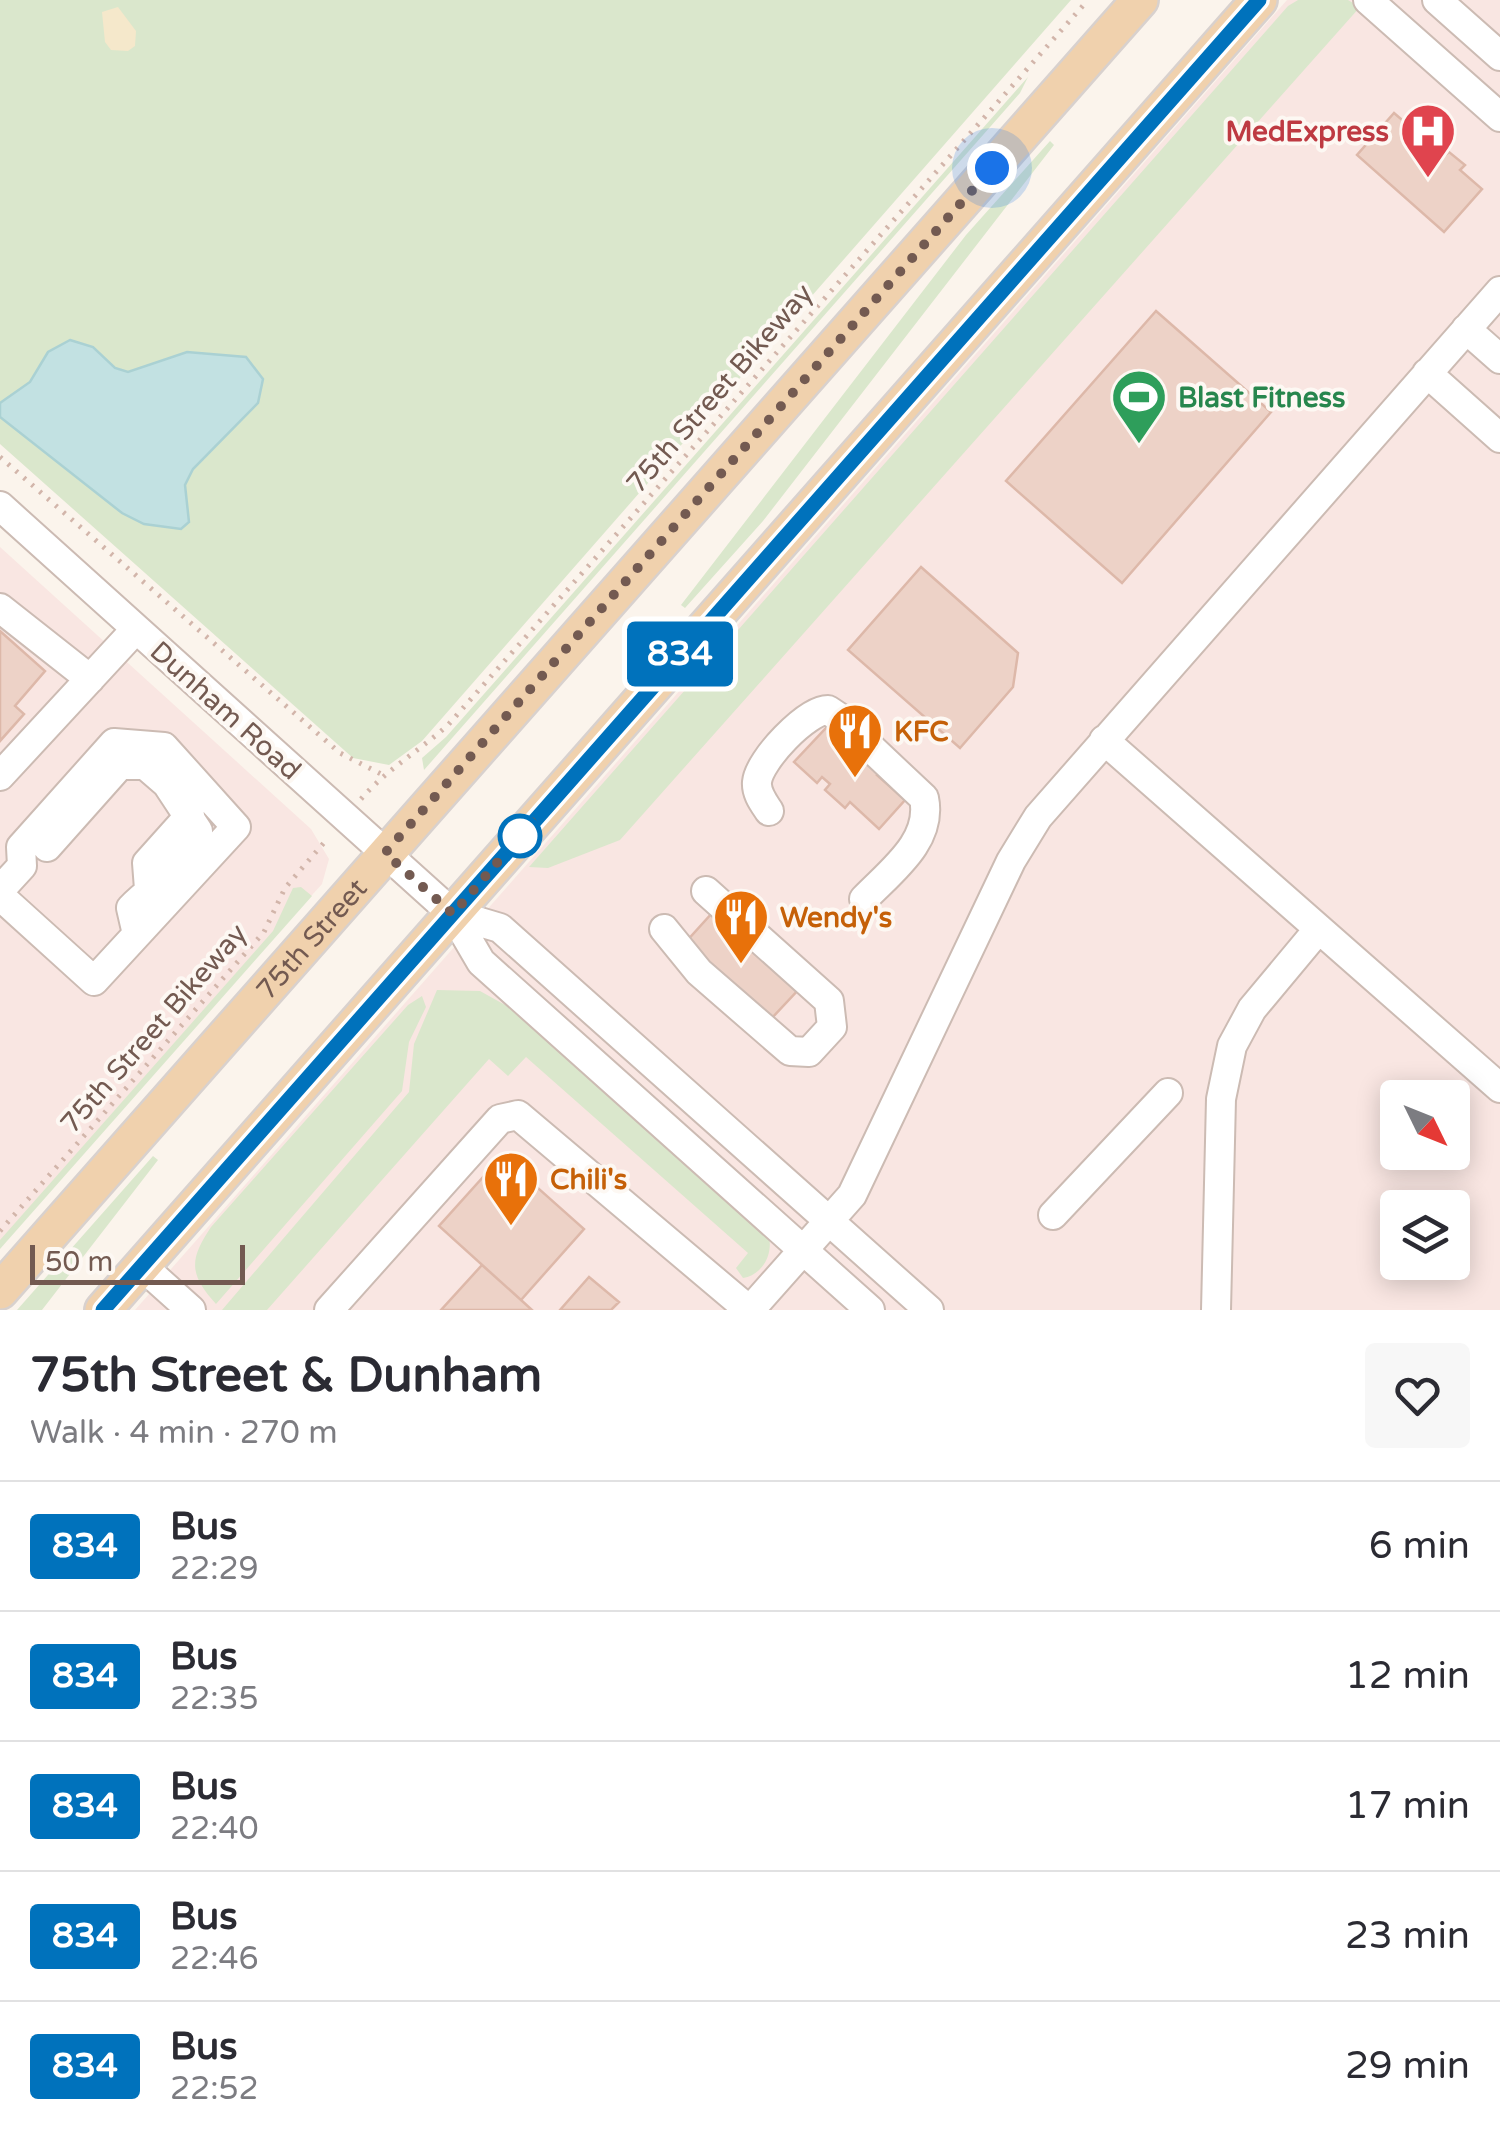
<!DOCTYPE html>
<html lang="en">
<head>
<meta charset="utf-8">
<style>
  body { margin:0; font-family:"Varela Round",sans-serif; background:#f7f7f7; color:#2b2b33; height:100vh; display:flex; flex-direction:column; font-size:38px; white-space:nowrap }
  * { box-sizing:border-box; margin:0 }
  p { font-size:32px; color:#7c7c81 }
  .icon { flex:none; width:55px; height:55px; fill:none; stroke:currentColor; stroke-width:2; stroke-linecap:round; stroke-linejoin:round }
  .map { position:relative; height:1310px; overflow:hidden }
  .drawer { display:flex; flex-direction:column; background:#fff; flex:1 }
  .drawer>* { flex:none }
  .badge { padding:0 20px; border-radius:8px; font-size:35px; line-height:65px }
  .needle { width:65px; rotate:133deg }
  .fabs { position:absolute; left:1380px; top:1080px; display:grid; gap:20px }
  .fabs a { display:grid; place-items:center; width:90px; height:90px; border-radius:10px; background:#fff; box-shadow:0 5px 25px #0003; font-size:50px }
  .scale { position:absolute; left:30px; bottom:25px; width:215px; box-sizing:border-box; padding-left:10px; border:5px solid #735a51; border-top:0; font-size:28px; line-height:35px; white-space:nowrap; color:#735a51; -webkit-text-stroke:8px #fdf8f3; paint-order:stroke }
  .you { position:absolute; width:50px; height:50px; margin:-25px; border:8px solid #fff; border-radius:50%; background:#1a73e8; box-shadow:0 0 0 15px #1a73e833 }
  .map>.badge { position:absolute; translate:-50% -50%; box-shadow:0 0 0 5px #fff }
  .round { display:grid; place-items:center; flex:none; width:105px; height:105px; border-radius:10px; background:#f7f7f7 }
  .overview { display:flex; align-items:center; justify-content:space-between; height:170px; padding:0 30px }
  h1 { font-size:48px; font-weight:800; line-height:75px }
  ul { padding:0; list-style:none }
  li { display:flex; align-items:center; gap:30px; height:130px; padding:0 30px; border-top:2px solid #e1e1e2 }
  li div { flex:1 }
  li b { display:block; font-size:38px }
  li em { font-style:normal }
  li .badge { min-width:110px; font-weight:700; text-align:center }
  .map>svg:first-child { display:block }
</style>
</head>
<body>
<div class="map">
<svg width="1500" height="1310" viewBox="0 0 1500 1310">
  <rect width="100%" height="100%" fill="#fbf4ec"/>
  <path fill="#f9e6e2" fill-rule="evenodd" d="M1287 0H1500V1310H135ZM1398 1098H1452V1152H1398ZM1398 1208H1452V1262H1398Z
    M0 547 311 829 329 859 322 884 0 1242Z"/>
  <path fill="#dae7cc" d="M0 0H1071L422 741 389 765 353 758 0 444Z
    M1298 0H1348L1360 7 620 840 548 868 529 867 1288 6Z
    M1028 77 1020 93 424 770 422 758 446 737Z
    M1050 141 1054 145 763 521 685 608 681 605 966 235Z
    M301 887 312 896 0 1249V1240L273 931 293 888Z
    M437 990 480 991 507 1006 769 1237C773 1255 762 1275 743 1278L736 1268 748 1253 526 1057 508 1076 489 1059 267 1310H222L409 1092 414 1044Z
    M422 996 426 1007 409 1042 402 1091 216 1304C189 1274 189 1260 211 1227L408 1005Z
    M153 1156 158 1160 42 1310H17Z"/>
  <path fill="#f5e8cb" d="M118 7 136 31 135 46 128 51 111 50 105 42 102 12Z"/>
  <path fill="#c2e1e2" stroke="#aad1d3" stroke-width="2.5" d="M70 340 93 347 115 368 128 372 187 352 246 357 263 379 258 403 193 469 185 485 189 522 181 529 144 524 122 513 0 417V403L30 382 48 352Z"/>
  <path fill="#edd2c7" stroke="#ddb8a9" stroke-width="2.5" d="M1394 113 1444 156 1449 152 1465 165 1460 170 1482 189 1444 232 1357 155Z
    M1156 311 1271 412 1122 583 1006 481Z
    M921 567 1018 653 1013 687 960 748 848 650Z
    M0 631 45 671 15 706 24 714 0 741Z
    M826 728 881 770 877 775 905 800 879 829 850 802 845 808 825 790 830 784 822 777 817 783 794 762Z
    M713 912 799 989 771 1019 685 943Z
    M502 1156 584 1229 521 1300 439 1226Z
    M482 1265 521 1300 532 1310H441Z
    M589 1277 619 1302 611 1310H560Z"/>
  <g fill="none" stroke-linecap="round" stroke-linejoin="round">
    <g stroke="#ccbbb3" stroke-width="32">
      <path id="minor" d="M1368 0 1500 117
        M1437 0 1500 56
        M1466 329 1500 359
        M1427 373 1500 438
        M0 506 453 914 481 962 870 1310
        M0 608 90 679
        M1104 740 1500 1088
        M0 776 136 629
        M769 811C763 802 756 793 757 782 759 760 807 710 828 710L837 716 924 798C933 841 891 871 864 899
        M47 847 120 765H145L167 784 198 831C192 869 155 882 131 908L137 934
        M149 889 147 863 190 815
        M0 890 22 866 21 847 114 743 164 747 236 827 94 981 0 896
        M453 914 500 928 929 1310
        M664 929 699 972 790 1051 809 1052 832 1027 829 1001 706 891
        M1053 1215 1168 1093
        M142 1266 191 1310
        M329 1310 500 1119 518 1115 749 1310
        M750 1310 852 1195 1011 861 1038 817 1500 291
        M1216 1310 1221 1099 1232 1046 1252 1009 1317 931"/>
    </g>
    <g stroke="#d8d1ce" stroke-width="40">
      <g id="major">
        <path id="s1" d="M0 1291 1140 0"/>
        <path d="M103 1310 1259 0"/>
      </g>
    </g>
    <path stroke="#d2b5aa" stroke-width="5" stroke-dasharray="2.5 8" stroke-linecap="butt" d="M0 457 340 753 383 775
      M361 799C386 770 419 751 448 725L1088 0
      M0 1231 264 932 285 888 328 838"/>
    <use href="#minor" stroke="#fff" stroke-width="28"/>
    <use href="#major" stroke="#f0d1ad" stroke-width="35"/>
  </g>
  <g fill="none" stroke-linecap="round" stroke-linejoin="round">
    <g stroke="#fff" stroke-width="22">
      <path id="line" d="M103 1310 1259 0"/>
    </g>
    <use href="#line" stroke="#0072bc" stroke-width="15"/>
    <path stroke="#735a51" stroke-width="10" stroke-dasharray="0 18" d="M520 836 532 822 453 914 385 853 992 168"/>
  </g>
  <defs>
    <g id="hospital-pin" transform="scale(2.875)"><path d="M0 17L-7.5 6A9.5 9.5 0 1 1 7.5 6Z" fill="#e0444e" stroke="#fdf8f3"/><path d="M-5-5h3v3.5h4V-5h3V5h-3V1.5h-4V5h-3Z" fill="#fff"/></g>
    <g id="stadium-pin" transform="scale(2.875)"><path d="M0 17L-7.5 6A9.5 9.5 0 1 1 7.5 6Z" fill="#2e9e5b" stroke="#fdf8f3"/><path d="M0-5a6.5 5 0 1 0 0 10a6.5 5 0 1 0 0-10ZM-3.5-1.8h7v3.6h-7Z" fill="#fff"/></g>
    <g id="restaurant-pin" transform="scale(2.875)"><path d="M0 17L-7.5 6A9.5 9.5 0 1 1 7.5 6Z" fill="#e8710a" stroke="#fdf8f3"/><path d="M-5-6h1v4h1v-4h1v4h1v-4h1v5L-1.5 .5V6h-2V.5L-5-1ZM5-6V6H3V1.5H1.5Q1.5-4 5-6Z" fill="#fff"/></g>
  </defs>
  <g fill-rule="evenodd">
    <use href="#hospital-pin" x="1428" y="131"/>
    <use href="#stadium-pin" x="1139" y="397"/>
    <use href="#restaurant-pin" x="855" y="731"/>
    <use href="#restaurant-pin" x="741" y="917"/>
    <use href="#restaurant-pin" x="511" y="1179"/>
  </g>
  <circle fill="#fff" stroke="#0072bc" stroke-width="5" cx="520" cy="836" r="20"/>
  <g text-anchor="middle" stroke-width="8" stroke-linejoin="round" paint-order="stroke">
    <g font-size="28" font-weight="bold" fill="#be3a42" stroke="#fdf8f3" text-anchor="end">
      <text x="1389" y="141">MedExpress</text>
    </g>
    <g font-size="28" fill="#735a51" stroke="#fdf8f3">
      <text transform="translate(719 388) rotate(-49)" y="10">75th Street Bikeway</text>
      <text transform="translate(226 710) rotate(42)" y="10">Dunham Road</text>
      <text dy="10" stroke="none"><textPath href="#s1" startOffset="470">75th Street</textPath></text>
      <text transform="translate(153 1028) rotate(-49)" y="10">75th Street Bikeway</text>
    </g>
    <g font-size="28" font-weight="bold" fill="#27864d" stroke="#fdf8f3" text-anchor="start">
      <text x="1178" y="407">Blast Fitness</text>
    </g>
    <g font-size="28" font-weight="bold" fill="#c56008" stroke="#fdf8f3" text-anchor="start">
      <text x="894" y="741">KFC</text>
      <text x="780" y="927">Wendy's</text>
      <text x="550" y="1189">Chili's</text>
    </g>
  </g>
</svg>
<div class="fabs">
<a><svg class="needle" viewBox="-14 -14 28 28"><path d="M0-13l5 13h-10z" fill="#e53935"/><path d="M0 13l5-13h-10z" fill="#7c7c81"/></svg></a>
<a><svg class="icon" aria-label="layers" viewBox="0 0 24 24"><path d="M12 4l9 5-9 5-9-5zM3 14l9 5 9-5"/></svg></a>
</div>
<div class="scale">50 m</div>
<div class="you" style="left:992px;top:168px"></div>
<b class="badge" style="left:680px;top:654px;background:#0072bc;color:#fff">834</b>
</div>
<section class="drawer">
<div class="overview"><div><h1>75th Street &amp; Dunham</h1><p>Walk · 4 min · 270 m</p></div><a class="round"><svg class="icon" aria-label="heart" viewBox="0 0 24 24"><path d="M12 20l-8-8c-3-5 5-10 8-4 3-6 11-1 8 4z"/></svg></a></div>
<ul>
<li><span class="badge" style="background:#0072bc;color:#fff">834</span><div><b>Bus</b><p>22:29</p></div><em>6 min</em></li>
<li><span class="badge" style="background:#0072bc;color:#fff">834</span><div><b>Bus</b><p>22:35</p></div><em>12 min</em></li>
<li><span class="badge" style="background:#0072bc;color:#fff">834</span><div><b>Bus</b><p>22:40</p></div><em>17 min</em></li>
<li><span class="badge" style="background:#0072bc;color:#fff">834</span><div><b>Bus</b><p>22:46</p></div><em>23 min</em></li>
<li><span class="badge" style="background:#0072bc;color:#fff">834</span><div><b>Bus</b><p>22:52</p></div><em>29 min</em></li>
</ul>
</section>
</body>
</html>
